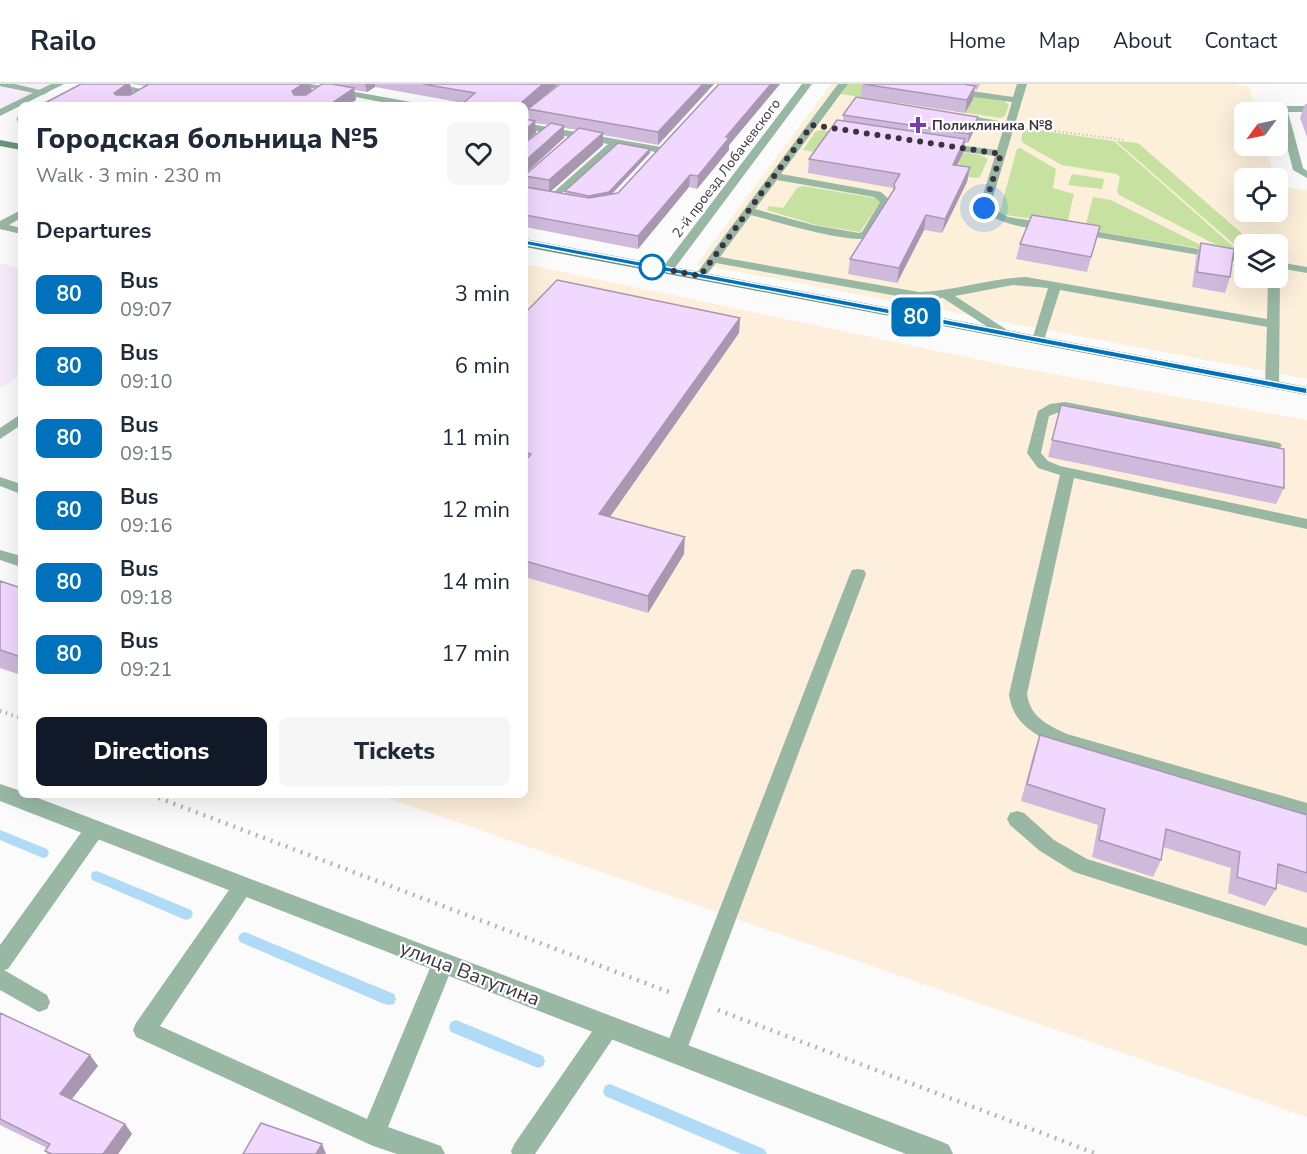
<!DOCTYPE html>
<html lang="en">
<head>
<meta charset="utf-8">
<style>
  body { margin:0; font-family:"Nunito Sans",sans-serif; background:#f6f6f7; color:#1f2937; height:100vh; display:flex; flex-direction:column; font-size:22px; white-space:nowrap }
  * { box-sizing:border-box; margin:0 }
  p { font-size:20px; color:#747a83 }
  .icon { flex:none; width:33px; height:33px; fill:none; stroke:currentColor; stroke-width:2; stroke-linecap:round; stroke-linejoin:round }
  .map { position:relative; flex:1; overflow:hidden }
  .panel { position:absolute; left:18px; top:18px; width:510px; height:696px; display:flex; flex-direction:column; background:#fff; border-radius:9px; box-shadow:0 6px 24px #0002 }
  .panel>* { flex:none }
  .badge { padding:0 12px; border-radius:9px; font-size:21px; line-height:39px }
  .needle { width:39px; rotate:237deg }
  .fabs { position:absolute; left:1234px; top:18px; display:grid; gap:12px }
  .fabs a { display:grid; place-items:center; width:54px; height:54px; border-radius:9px; background:#fff; box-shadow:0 6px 24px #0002; font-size:30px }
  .you { position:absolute; width:30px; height:30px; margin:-15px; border:4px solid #fff; border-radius:50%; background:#1a73e8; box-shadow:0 0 0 9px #1a73e833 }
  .map>.badge { position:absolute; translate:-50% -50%; box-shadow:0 0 0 3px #fff }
  h2 { padding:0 18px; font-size:22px; line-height:54px }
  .round { display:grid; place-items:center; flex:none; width:63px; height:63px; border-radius:9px; background:#f6f6f7 }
  .headline { display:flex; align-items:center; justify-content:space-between; height:102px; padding:0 18px }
  h1 { font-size:28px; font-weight:800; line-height:45px }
  .action { display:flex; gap:12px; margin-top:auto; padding:12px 18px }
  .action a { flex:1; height:69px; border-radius:9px; background:#111827; color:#fff; font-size:24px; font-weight:800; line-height:69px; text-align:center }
  .action a+a { background:#f6f6f7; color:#1f2937 }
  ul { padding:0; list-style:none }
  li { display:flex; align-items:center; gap:18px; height:72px; padding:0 18px }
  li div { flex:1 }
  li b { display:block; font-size:22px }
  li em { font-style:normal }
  li .badge { min-width:66px; font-weight:700; text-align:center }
  header { display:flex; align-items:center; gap:36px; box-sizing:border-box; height:84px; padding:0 30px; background:#fff; border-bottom:2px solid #e0e1e3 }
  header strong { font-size:28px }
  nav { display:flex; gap:33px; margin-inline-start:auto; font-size:21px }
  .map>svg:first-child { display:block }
</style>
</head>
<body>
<header>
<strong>Railo</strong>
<nav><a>Home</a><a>Map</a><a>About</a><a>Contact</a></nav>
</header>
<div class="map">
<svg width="1307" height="1070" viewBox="0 0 1307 1070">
  <rect width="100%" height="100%" fill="#fbfbfb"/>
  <path fill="#f6ecfb" d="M0 0H56L0 28Z
    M0 179 21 185V291L0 305Z"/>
  <path fill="#feefdc" d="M525 180 1009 282 1307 336V1033L379 711H525Z"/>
  <path fill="#fcf0db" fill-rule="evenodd" d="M831 0H1229L1249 2 1256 28H1245V62H1265L1275 94H1245V128H1278V102L1307 106V295L697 180ZM1245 160H1278V194H1245Z"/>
  <path fill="#c6e1a0" d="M846 0H888L1004 17 1009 21 1005 32 1000 34 841 10Z
    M1029 45 1114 57 1245 173 1238 172 1119 111 1117 107 1120 93 1117 90 1062 81 1023 59 1021 55 1023 46Z
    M820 46 981 71 988 75 980 93 975 94 803 66 815 48Z
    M1116 57 1138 59 1254 160H1245V170Z
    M1020 64 1056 85 1053 104 1074 110 1067 140 999 130 1017 65Z
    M1072 90 1104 95 1102 105 1068 101Z
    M803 102 875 114 880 118 860 148 816 141 767 126 769 122 783 124 797 104Z
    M1093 113 1111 116 1209 165 1208 166 1089 146 1085 144Z"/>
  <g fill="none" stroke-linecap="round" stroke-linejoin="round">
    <path fill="#b0dbf6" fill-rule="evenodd" d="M0 746 47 765 49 769 47 773 43 774 0 756Z
      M97 787 191 826 193 830 191 834 186 836 181 834 92 796 91 792 92 788Z
      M245 848 394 910 396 915 394 920 389 921 384 920 240 858 238 854 240 850Z
      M456 936 543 972 545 977 543 982 538 984 451 948 449 943 451 938Z
      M610 1000 764 1065 767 1070H741L605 1012 603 1007 605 1002Z"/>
    <path stroke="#b7b4b8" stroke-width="2" stroke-dasharray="1 3" stroke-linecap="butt" d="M1031 44 1125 56"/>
    <path stroke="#b7b4b8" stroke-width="4" stroke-dasharray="1.5 4.5" stroke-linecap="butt" d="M0 627 21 634"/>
    <path stroke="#b7b4b8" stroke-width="4.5" stroke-dasharray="2 6" stroke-linecap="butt" d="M151 711 669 908
      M718 926 1097 1070"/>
    <path fill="#98b8a4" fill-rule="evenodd" d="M0 0H15L48 8 43 11 0 2Z
      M100 0H120L153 8 148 11Z
      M291 0H311L411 18 416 21H396Z
      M838 0H848L781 90 881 108 891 117C887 125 876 148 869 153 855 162 771 136 751 131L720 173 919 208C955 207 990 194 1026 193L1267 235 1268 194H1278V191L1280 194 1279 300 1272 304 1265 300 1267 243 1060 206 1044 256 1038 260 1032 256 1048 204 1013 201 955 212 1007 246 1009 249 1007 252 1003 253 943 214 919 216 716 179 704 194H696V190ZM777 96 874 113 880 118 862 148 859 149 813 141 755 125Z
      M1017 0H1027L990 123 1008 133 1055 140 1057 142C1044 152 989 137 979 124L995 72 943 65 938 62 943 59 997 66 1004 43 957 36 952 33 957 30 1006 38 1012 18 951 10 946 7 951 4 1013 13Z
      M1285 22H1307V28H1288L1303 84 1307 87V94L1293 86 1278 27Z
      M525 39 661 63 666 66 661 69 617 61 552 118 547 115 548 113 608 60 525 45Z
      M21 126V134L9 141 21 144V150L0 145V137Z
      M1076 144 1245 173V179L1072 149 1070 147Z
      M1278 178 1307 183V189L1278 184Z
      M1065 318 1280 359 1282 362 1275 366 1065 326 1049 332 1041 369 1048 377 1060 382 1307 435V445L1074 394 1027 610C1030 633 1048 641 1067 650L1307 719V735L1056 660C1032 650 1012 637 1009 610L1060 391 1038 384 1027 369 1038 327 1050 320Z
      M21 330V341L0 355V344Z
      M0 393 21 400V410L0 402Z
      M0 466 21 472V483L0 476Z
      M858 485 864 486 866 490 686 968 683 976 675 979 667 976 664 968 850 490 852 486Z
      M1017 727 1024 729 1054 756 1087 775 1307 844V862L1074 788 1040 767 1010 741 1007 735 1010 729Z
      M95 737 102 739 105 745 102 751 8 885 4 886 47 911 50 918 47 925 39 928 0 906V861L88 739Z
      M243 793 250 796 253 802 250 808 160 942 367 1035 435 872 443 869 451 872 454 879 388 1043 441 1062 445 1070H397L373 1062 136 953 133 946 136 939 236 796Z
      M608 933 616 936 619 943 616 950 535 1070H512L511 1067 515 1059 600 936Z"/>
    <path fill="#98b8a4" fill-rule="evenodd" d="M51 0H64L0 32V25Z
      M802 0H812L671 189H663L661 186 663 183Z
      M0 700 21 707V711H30L940 1057 949 1061 953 1070H906L0 717Z"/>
    <path fill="#67977b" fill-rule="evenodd" d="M0 56 21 60V66L0 62Z
      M525 155 1307 303V311L525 163Z"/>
  </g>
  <path fill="#cfbadb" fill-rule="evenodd" d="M81 0H310L312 7 322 0H558L525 28V21L463 19 375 3 367 8 354 6 356 16 41 21ZM130 0 146 2 133 9Z
    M714 0 658 61 603 51V61L551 107 565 110V107L650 69 612 110 618 109 719 0H780L729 61V66L697 105 689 103 638 165 525 143V91L577 46 564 44V54L549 41 535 39 536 49 529 36 528 25Z
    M862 0H980L977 6 974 5 973 15 965 29 861 13Z
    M1305 20H1307V53L1300 34Z
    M21 31V46L16 34Z
    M843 31 976 42 968 59H965L963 69 957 81 970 83 967 98 942 149 924 146 897 199 848 190 850 175 893 107V104L808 89 809 75 843 37Z
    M1100 142 1087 188 1016 175 1020 160Z
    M1201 159 1230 193 1225 209 1192 203 1196 174Z
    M525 229 740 234 739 249 610 433 684 470 648 529 525 493Z
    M1061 321 1284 404 1276 420 1048 373Z
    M0 497 21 504V591L0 584Z
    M1040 651 1307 731V809L1276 799V805L1265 822 1228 809 1231 784 1163 763 1161 776 1153 793 1092 773 1098 741 1021 717 1034 668Z
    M0 929 98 982 71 1015 125 1040 132 1050 118 1070H48L45 1067 47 1064 0 1041Z"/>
  <path fill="#a997b2" d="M127 0H130L133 10 118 21 114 9Z
    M303 0H310L312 7 295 19 292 7Z
    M365 0H375V3L367 8Z
    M543 0H558L525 28V21H522V18Z
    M703 0H714L658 61V48Z
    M771 0H780L729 61V66L697 105 698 92 726 53Z
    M975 2 973 15 965 29 967 16Z
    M354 4 356 16 348 21H329Z
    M978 33 976 42 968 59 969 50Z
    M535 37 536 49 525 59V46Z
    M564 42V54L525 90V77Z
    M603 49V61L549 109V96Z
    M965 55 963 69 950 95 953 81Z
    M650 65V69L609 113 589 117V112Z
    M970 83 967 98 942 149 945 135Z
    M690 91 689 103 638 165V152Z
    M926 131 924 146 897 199 899 184Z
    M740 234 739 249 600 447 599 430Z
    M685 453 684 470 648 529V512Z
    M90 971 98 982 68 1020 60 1010Z
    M125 1040 132 1050 118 1070H103Z
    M322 1060 326 1070H316Z"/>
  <path fill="#f1d8ff" stroke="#a997b2" stroke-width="1.5" d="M81 0H127L114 9 116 11H130L149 0H303L292 7 294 11H306L322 0H332L354 4 329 21H41Z
    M423 0H543L522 18V21H461L475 9Z
    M560 0H703L658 48 528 25Z
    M719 0H771L726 53 729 54 698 92 690 91 638 152 525 131V103L589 114 618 109Z
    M863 0H963L975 2 967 16Z
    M856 13 978 33 969 50 843 31Z
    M525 35 535 37 525 46Z
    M837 36 965 55 953 81 970 83 945 135 926 131 899 184 850 175 895 104 894 100 900 90 809 75Z
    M551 39 564 42 525 77V59Z
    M579 44 603 49 549 96 525 92V91Z
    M618 59 650 65 609 108 589 112 565 107Z
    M1032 131 1100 142 1091 173 1020 160Z
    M1201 159 1234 165 1230 193 1197 188Z
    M557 196 740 234 599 430 685 453 648 512 525 477V377L531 370 525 368V229Z
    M1061 321 1284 365V404L1052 356Z
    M0 497 21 504V573L0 566Z
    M1040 651 1307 731V789L1278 780 1276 805 1237 793 1240 768 1166 745 1161 776 1099 756 1105 725 1027 700Z
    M0 929 90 971 60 1010 125 1040 103 1070H52L45 1067 50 1060 0 1035Z
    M261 1039 322 1060 316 1070H243Z"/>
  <path fill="#0072bc" stroke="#fff" stroke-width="1.5" d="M525 156 1307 304V310L522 160 521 159Z"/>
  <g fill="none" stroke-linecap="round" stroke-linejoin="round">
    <path stroke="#3b333f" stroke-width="6" stroke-dasharray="0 10.8" d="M652 183 647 182 700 192 812 41 1001 70 984 124"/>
  </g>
  <path fill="#7a3cb1" stroke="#fff" stroke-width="2" d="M915 32h6v6h6v6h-6v6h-6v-6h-6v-6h6z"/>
  <circle fill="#fff" stroke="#0072bc" stroke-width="3" cx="652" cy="183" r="12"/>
  <g text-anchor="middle" stroke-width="4.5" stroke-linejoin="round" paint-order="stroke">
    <g font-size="14" font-weight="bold" fill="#3b333f" stroke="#fff" text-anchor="start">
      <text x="932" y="46">Поликлиника №8</text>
    </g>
    <g font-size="14" fill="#3b333f" stroke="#fff">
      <text transform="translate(726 84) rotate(-53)" y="5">2-й проезд Лобачевского</text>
    </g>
    <g font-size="20" fill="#3b333f" stroke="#fff">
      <text transform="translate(470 889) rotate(21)" y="7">улица Ватутина</text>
    </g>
  </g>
</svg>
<div class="fabs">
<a><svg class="needle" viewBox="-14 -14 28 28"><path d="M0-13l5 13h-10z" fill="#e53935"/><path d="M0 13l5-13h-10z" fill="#747a83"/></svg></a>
<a><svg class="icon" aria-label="locate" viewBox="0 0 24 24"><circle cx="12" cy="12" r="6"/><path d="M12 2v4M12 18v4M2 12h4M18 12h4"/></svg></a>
<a><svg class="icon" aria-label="layers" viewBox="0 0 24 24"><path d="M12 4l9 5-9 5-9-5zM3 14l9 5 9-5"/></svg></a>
</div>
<div class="you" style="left:984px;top:124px"></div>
<b class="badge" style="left:916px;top:233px;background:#0072bc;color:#fff">80</b>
<section class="panel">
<div class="headline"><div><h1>Городская больница №5</h1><p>Walk · 3 min · 230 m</p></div><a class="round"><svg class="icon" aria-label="heart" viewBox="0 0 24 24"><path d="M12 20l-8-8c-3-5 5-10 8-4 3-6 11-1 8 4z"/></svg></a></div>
<h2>Departures</h2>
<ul>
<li><span class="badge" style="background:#0072bc;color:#fff">80</span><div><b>Bus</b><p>09:07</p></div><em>3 min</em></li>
<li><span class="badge" style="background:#0072bc;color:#fff">80</span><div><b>Bus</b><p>09:10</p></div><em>6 min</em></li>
<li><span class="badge" style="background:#0072bc;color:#fff">80</span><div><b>Bus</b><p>09:15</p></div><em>11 min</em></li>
<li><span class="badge" style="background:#0072bc;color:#fff">80</span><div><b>Bus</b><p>09:16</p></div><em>12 min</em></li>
<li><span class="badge" style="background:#0072bc;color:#fff">80</span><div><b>Bus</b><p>09:18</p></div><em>14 min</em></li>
<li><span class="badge" style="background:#0072bc;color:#fff">80</span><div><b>Bus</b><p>09:21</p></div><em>17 min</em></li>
</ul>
<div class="action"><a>Directions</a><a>Tickets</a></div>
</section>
</div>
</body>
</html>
